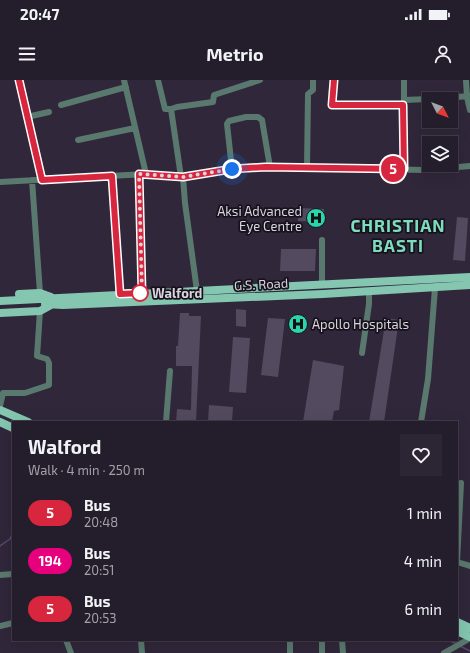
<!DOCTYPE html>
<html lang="en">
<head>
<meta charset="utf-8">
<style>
  body { margin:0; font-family:"Exo 2",sans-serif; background:#2c2634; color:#f1f3f6; height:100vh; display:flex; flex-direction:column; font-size:15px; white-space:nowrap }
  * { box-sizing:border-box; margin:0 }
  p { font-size:13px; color:#a3a2a9 }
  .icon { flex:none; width:22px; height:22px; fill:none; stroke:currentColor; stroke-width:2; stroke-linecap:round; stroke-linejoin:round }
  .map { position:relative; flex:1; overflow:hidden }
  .drawer { position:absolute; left:12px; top:341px; width:446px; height:220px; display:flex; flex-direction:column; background:#241d2c; border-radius:0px; box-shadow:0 4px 16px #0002,0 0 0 1px #413b48 }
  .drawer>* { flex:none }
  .badge { padding:0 8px; border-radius:13px; font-size:14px; line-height:26px }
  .needle { width:26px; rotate:132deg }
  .tools { position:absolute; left:422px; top:12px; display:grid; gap:8px }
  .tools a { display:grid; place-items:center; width:36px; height:36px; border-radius:0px; background:#241d2c; box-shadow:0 4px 16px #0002,0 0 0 1px #413b48; font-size:20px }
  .you { position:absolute; width:20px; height:20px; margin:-10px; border:3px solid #fff; border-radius:50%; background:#1a73e8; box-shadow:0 0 0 6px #1a73e833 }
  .map>.badge { position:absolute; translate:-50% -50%; box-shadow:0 0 0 2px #fff }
  .round { display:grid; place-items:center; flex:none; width:42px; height:42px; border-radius:0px; background:#2c2634 }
  .overview { display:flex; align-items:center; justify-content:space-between; height:68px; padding:0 16px }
  h1 { font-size:19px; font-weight:700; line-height:30px }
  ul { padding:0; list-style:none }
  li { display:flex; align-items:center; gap:12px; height:48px; padding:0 16px }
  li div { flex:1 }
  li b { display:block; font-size:15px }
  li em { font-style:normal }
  li .badge { min-width:44px; font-weight:700; text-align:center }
  .status { display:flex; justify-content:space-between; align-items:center; height:28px; padding:0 20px; background:#241d2c; direction:ltr }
  .status svg { height:11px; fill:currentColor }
  header { display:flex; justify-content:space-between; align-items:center; height:52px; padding:0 16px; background:#241d2c; font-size:18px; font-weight:700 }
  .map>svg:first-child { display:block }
</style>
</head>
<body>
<div class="status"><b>20:47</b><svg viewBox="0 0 49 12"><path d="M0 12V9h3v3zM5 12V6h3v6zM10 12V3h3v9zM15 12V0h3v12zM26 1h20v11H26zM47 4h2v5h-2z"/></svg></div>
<header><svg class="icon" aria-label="menu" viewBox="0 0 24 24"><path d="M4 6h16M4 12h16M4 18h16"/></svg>Metrio<svg class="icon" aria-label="person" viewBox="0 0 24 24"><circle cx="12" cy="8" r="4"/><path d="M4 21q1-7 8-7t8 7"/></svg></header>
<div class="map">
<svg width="470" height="573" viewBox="0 0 470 573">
  <rect width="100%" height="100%" fill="#30273a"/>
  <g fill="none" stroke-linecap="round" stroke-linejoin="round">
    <path stroke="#5c476c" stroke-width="1.5" d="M0 466 10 459 13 452
      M448 560 457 564
      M460 566 470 571"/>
  </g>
  <path fill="#544a5f" d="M298 128 324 129 323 142 298 141Z
    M457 137 468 138 465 181 453 180Z
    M281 169H316L315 191H280Z
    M236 229 246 230V247L236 246Z
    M180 233H189V236H201L196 342H176L177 329 191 330 192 286H176V266H178Z
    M268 238 285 239 278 297 261 295Z
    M386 238 399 240 384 342H369Z
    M233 257 250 258 246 313 229 312Z
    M313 280 344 286 339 330 334 331 332 342H303Z
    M209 325 233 327 232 342H208Z"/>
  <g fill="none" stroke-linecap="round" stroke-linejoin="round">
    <path stroke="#5a796e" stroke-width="6" d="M19 0 42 100
      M124 0 146 94
      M158 0 165 29H171
      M334 0 332 25H403L404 20 429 19
      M466 0 467 17 470 30
      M430 19 470 16
      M404 20V0
      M61 25 126 7
      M403 25 404 89
      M27 37 49 32
      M78 60 135 48
      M307 88 308 14 313 10V0
      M232 89 227 44 229 41 246 37H258L262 40 270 87
      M139 94 142 213
      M112 96 120 214
      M181 97 171 29 177 27 213 22 214 15 260 0
      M183 97 185 123 197 211
      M32 100 40 213
      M0 102 146 94 183 97 232 89 265 87 425 90 470 86
      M322 204V160
      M362 273 369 224V211
      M0 326 3 313H25L49 305V283L47 279 37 276 40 231
      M166 342 170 291
      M421 342 428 299 435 208
      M457 482 461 403
      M457 482 470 486
      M0 495 13 494
      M0 546 13 543
      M66 560 71 573
      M141 560 142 573
      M290 560V573
      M322 560V573
      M342 560 343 573
      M444 573 467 560 470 556"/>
    <path stroke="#84c6b0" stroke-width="8" d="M19 214 40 213 51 217
      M0 221 470 197
      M45 224 63 225 323 214 470 205
      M0 233 40 231 51 225
      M0 330 28 342
      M0 342 13 348
      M457 542 470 548
      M457 551 470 557"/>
  </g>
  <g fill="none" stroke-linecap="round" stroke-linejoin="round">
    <g stroke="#fff" stroke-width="9">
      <path id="line" d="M19 0 42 100 112 96 120 214 142 213 139 94 183 97 232 89 265 87 404 89 403 25H332L334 0"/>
    </g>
    <use href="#line" stroke="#d7263d" stroke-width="6"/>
    <path stroke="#dad4e0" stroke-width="4" stroke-dasharray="0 7.2" d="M140 213H142L139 94 183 97 232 89"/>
  </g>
  <defs>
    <g id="hospital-disc" transform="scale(1)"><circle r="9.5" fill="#2ad5ac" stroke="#16121b"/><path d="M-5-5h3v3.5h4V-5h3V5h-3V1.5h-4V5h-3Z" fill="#111"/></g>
  </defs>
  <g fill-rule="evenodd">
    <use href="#hospital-disc" x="316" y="138"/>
    <use href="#hospital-disc" x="298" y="244"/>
  </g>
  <circle fill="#fff" stroke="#d7263d" stroke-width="2" cx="140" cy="213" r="8"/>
  <g text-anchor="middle" stroke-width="3.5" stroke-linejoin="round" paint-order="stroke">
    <g font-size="13" fill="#dad4e0" stroke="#16121b" text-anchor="end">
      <text x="302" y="136">Aksi Advanced<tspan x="302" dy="15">Eye Centre</tspan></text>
      <text x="312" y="249" text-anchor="start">Apollo Hospitals</text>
    </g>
    <g font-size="13" fill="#dad4e0" stroke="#16121b">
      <text transform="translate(261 204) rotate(-3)" y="5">G.S. Road</text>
    </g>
    <g font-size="13" font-weight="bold" fill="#dad4e0" stroke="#16121b" text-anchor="start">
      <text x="152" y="218">Walford</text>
    </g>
    <g font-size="17" font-weight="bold" letter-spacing="1" fill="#7ddbbe" stroke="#16121b">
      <text x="398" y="152">CHRISTIAN<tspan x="398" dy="20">BASTI</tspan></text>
    </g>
  </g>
</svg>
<div class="tools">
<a><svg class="needle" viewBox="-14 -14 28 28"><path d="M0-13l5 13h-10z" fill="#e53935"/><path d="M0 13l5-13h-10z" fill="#a3a2a9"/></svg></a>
<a><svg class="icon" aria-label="layers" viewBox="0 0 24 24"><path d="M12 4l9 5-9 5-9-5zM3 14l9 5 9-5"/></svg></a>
</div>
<div class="you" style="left:232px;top:89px"></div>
<b class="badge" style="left:393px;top:89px;background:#d7263d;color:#fff">5</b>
<section class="drawer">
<div class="overview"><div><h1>Walford</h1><p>Walk · 4 min · 250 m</p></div><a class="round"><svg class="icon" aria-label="heart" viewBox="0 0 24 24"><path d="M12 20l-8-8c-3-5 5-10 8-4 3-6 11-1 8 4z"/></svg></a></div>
<ul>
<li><span class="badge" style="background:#d7263d;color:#fff">5</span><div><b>Bus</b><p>20:48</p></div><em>1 min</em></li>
<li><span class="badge" style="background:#e6007e;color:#fff">194</span><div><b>Bus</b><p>20:51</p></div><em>4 min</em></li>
<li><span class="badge" style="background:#d7263d;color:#fff">5</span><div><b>Bus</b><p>20:53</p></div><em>6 min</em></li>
</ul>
</section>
</div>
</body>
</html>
